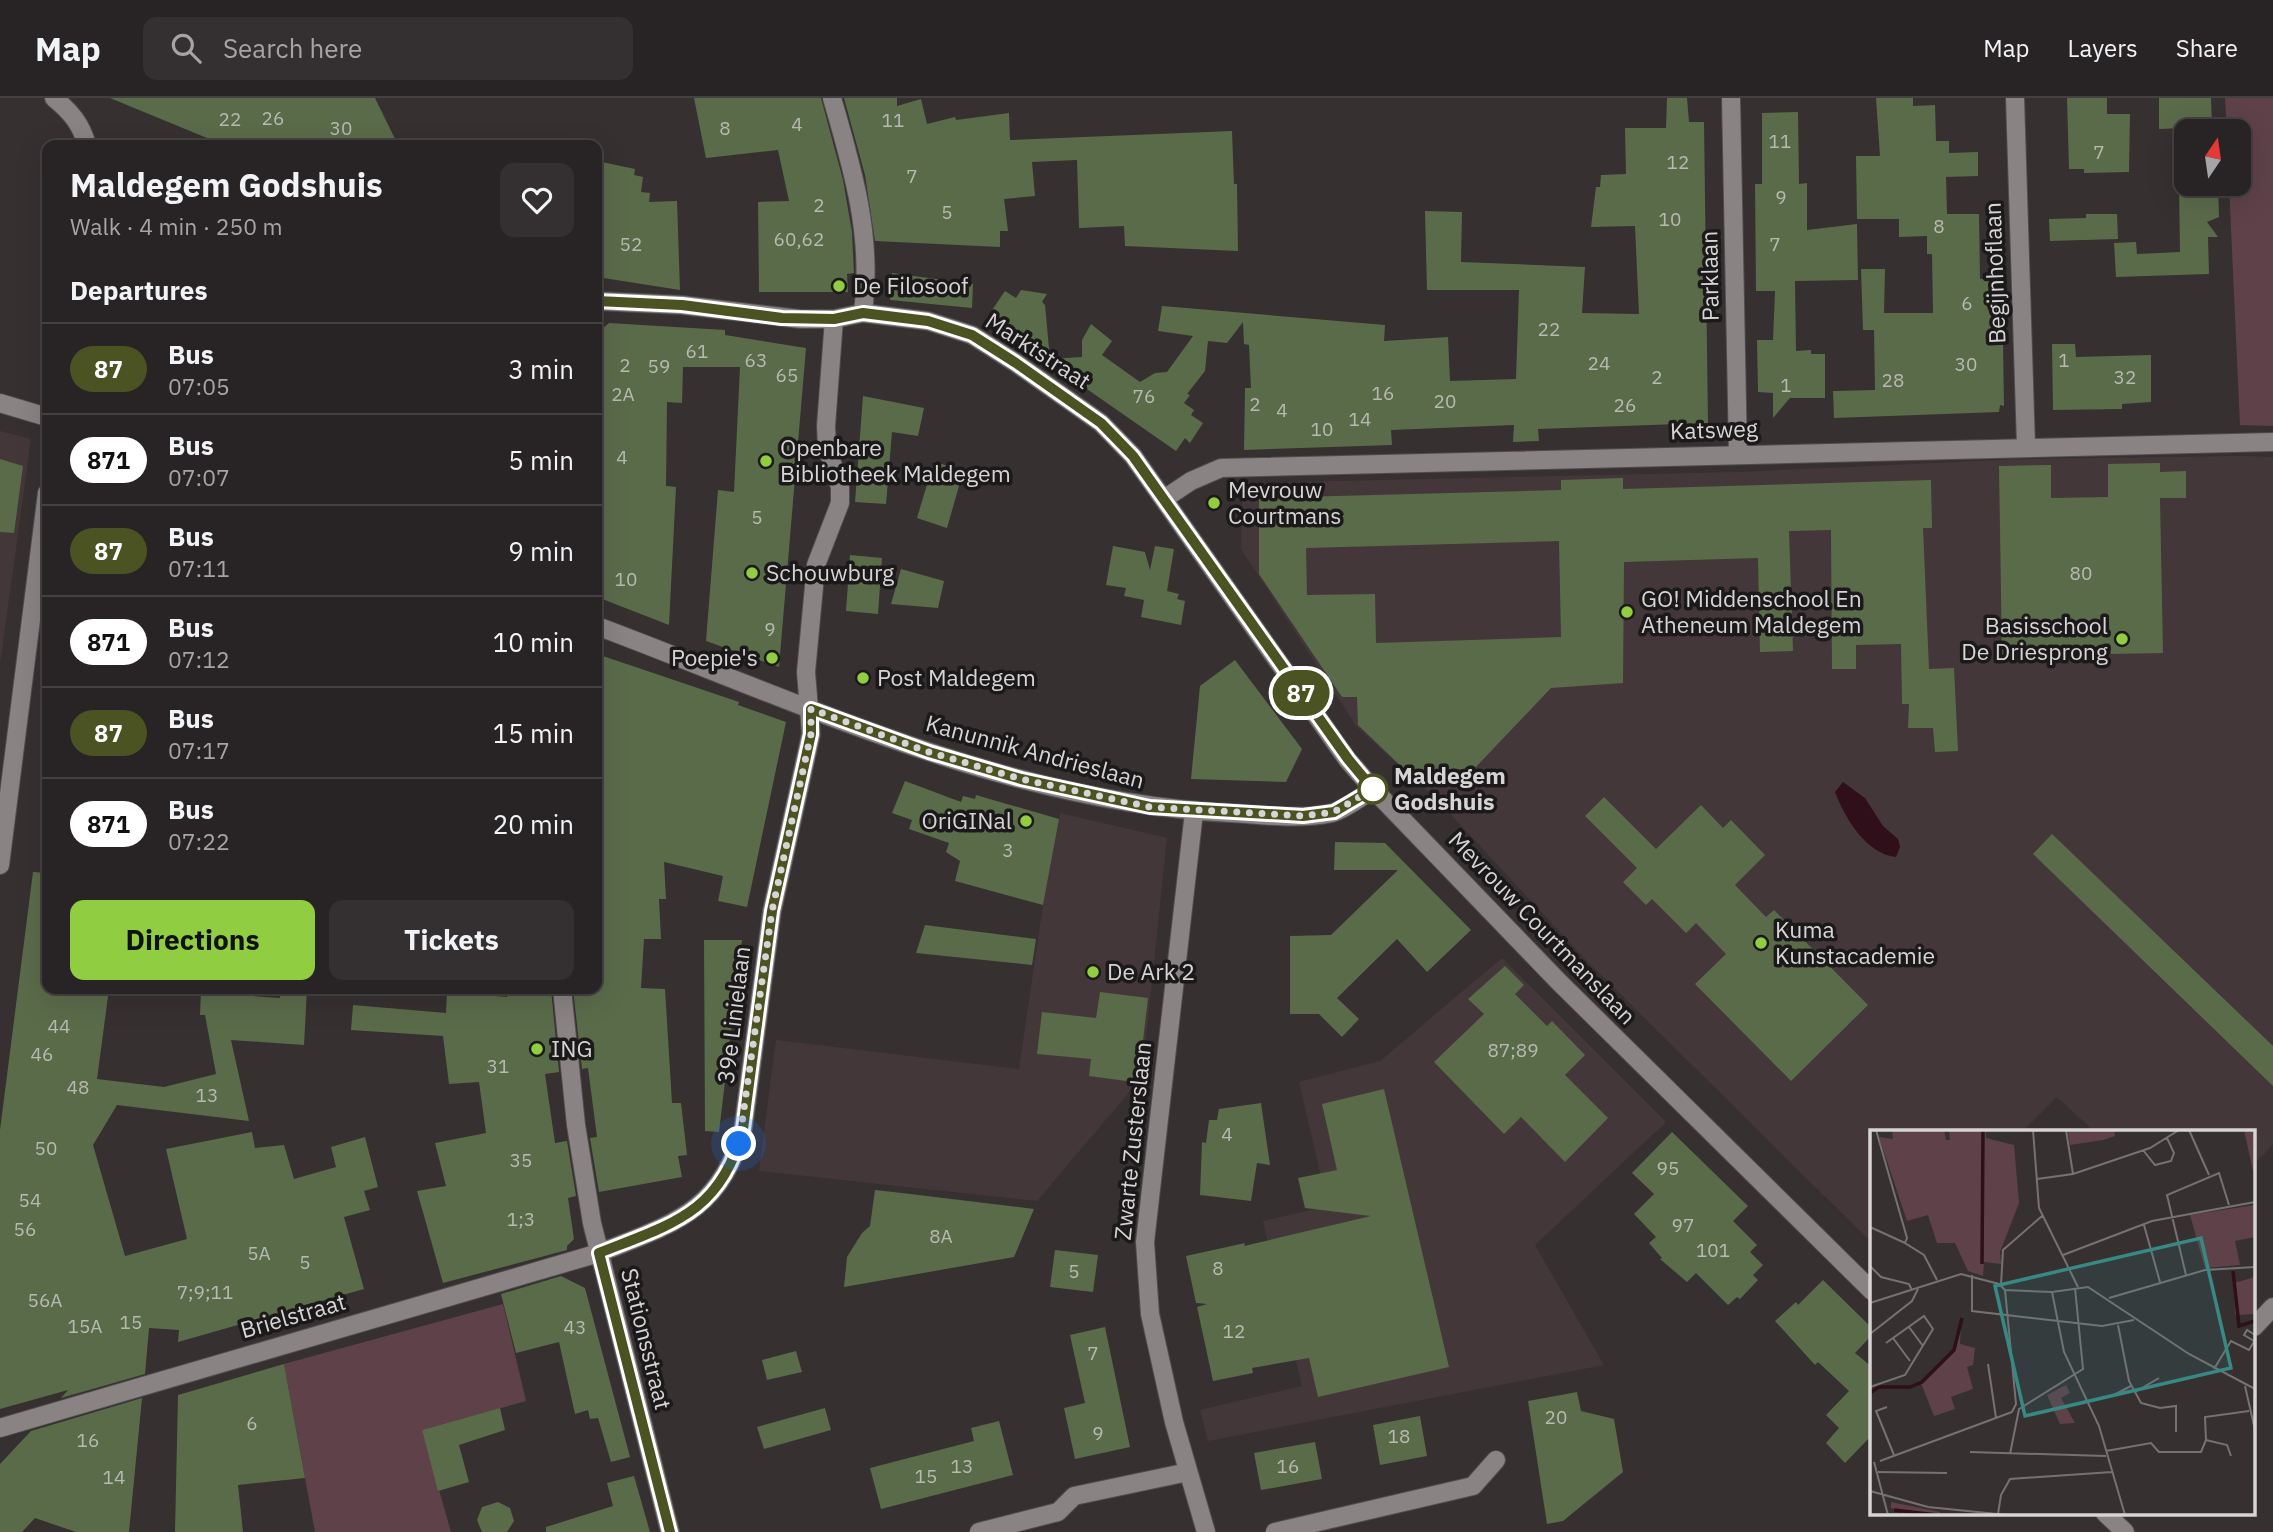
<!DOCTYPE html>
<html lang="en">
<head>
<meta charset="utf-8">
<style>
  body { margin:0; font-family:"IBM Plex Sans",sans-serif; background:#343032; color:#f1f3f6; height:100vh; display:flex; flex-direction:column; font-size:26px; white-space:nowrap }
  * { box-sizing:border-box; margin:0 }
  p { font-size:23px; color:#a5a4a7 }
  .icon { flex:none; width:38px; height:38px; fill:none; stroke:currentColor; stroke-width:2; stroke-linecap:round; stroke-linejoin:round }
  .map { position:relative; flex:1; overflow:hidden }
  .drawer { position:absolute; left:42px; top:42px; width:560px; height:854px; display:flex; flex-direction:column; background:#282425; border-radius:14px; box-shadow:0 7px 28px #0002,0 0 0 2px #444142 }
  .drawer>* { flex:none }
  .badge { padding:0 14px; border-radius:23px; font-size:24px; line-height:46px }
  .needle { width:46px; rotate:13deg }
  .fabs { position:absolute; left:2174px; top:21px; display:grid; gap:14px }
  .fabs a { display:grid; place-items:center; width:77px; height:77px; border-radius:14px; background:#282425; box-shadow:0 7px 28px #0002,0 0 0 2px #444142; font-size:35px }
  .you { position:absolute; width:35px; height:35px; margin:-18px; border:5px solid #fff; border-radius:50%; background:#1a73e8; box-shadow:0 0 0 10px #1a73e833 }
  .map>.badge { position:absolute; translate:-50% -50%; box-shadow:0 0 0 4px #fff }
  h2 { padding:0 28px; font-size:26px; line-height:63px }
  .round { display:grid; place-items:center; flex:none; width:74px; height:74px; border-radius:14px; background:#343032 }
  .headline { display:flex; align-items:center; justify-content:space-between; height:119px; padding:0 28px }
  h1 { font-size:33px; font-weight:700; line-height:52px }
  .primary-button { display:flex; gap:14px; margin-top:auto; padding:14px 28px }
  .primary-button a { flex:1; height:80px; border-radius:14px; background:#90cd41; color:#111; font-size:28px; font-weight:700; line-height:80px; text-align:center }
  .primary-button a+a { background:#343032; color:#f1f3f6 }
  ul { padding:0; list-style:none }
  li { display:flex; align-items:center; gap:21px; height:91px; padding:0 28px; border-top:2px solid #444142 }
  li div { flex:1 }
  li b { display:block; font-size:26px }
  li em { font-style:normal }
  li .badge { min-width:77px; font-weight:700; text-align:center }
  header { display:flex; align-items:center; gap:42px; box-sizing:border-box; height:98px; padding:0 35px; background:#282425; border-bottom:2px solid #444142 }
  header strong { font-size:33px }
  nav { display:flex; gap:38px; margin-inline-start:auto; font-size:24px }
  .search { width:490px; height:63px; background:#343032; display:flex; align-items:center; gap:18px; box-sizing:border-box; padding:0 24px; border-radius:14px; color:#a5a4a7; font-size:26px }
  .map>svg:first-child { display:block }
</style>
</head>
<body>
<header>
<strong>Map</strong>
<div class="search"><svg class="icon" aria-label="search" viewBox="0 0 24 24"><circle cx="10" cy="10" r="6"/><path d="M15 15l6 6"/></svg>Search here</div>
<nav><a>Map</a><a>Layers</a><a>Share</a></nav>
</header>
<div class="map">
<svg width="2273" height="1434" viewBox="0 0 2273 1434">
  <rect width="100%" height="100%" fill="#363031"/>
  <path fill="#44373a" d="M0 333 31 341 0 566Z
    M2239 358 2273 359V1047L2254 1066V1033H2094L2057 999 2023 1033H1872V1145L1585 861 1439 704 1357 629 1241 451 1242 385 1739 374 2024 361Z
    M1060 715 1167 740 1142 979 1037 1103 759 1073 776 942 1019 971 1043 807Z
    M1502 860 1666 1024 1535 1147 1604 1267 1208 1343 1200 1312 1302 1288 1263 1123 1328 1108 1299 984 1380 963Z"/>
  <path fill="#5f4249" d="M2225 0H2273V328L2240 327 2229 86H2238V33H2227Z
    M503 1206 526 1303 422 1332 451 1434H315L284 1266Z"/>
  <path fill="#2f0f19" d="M1843 684 1865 700 1883 728 1898 741 1900 749 1896 759C1866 756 1845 720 1835 694Z"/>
  <path fill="#5a6b4a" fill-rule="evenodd" d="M110 0H375L398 47H224Z
    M694 0H821L843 82 852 134 854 175 847 176 848 194H759L758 104 789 103 778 52 706 60Z
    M844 0H897V8L921 1 927 26 955 19 956 22 1009 15 1010 42 1232 33 1234 86H1237L1238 153 1125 148 1124 128 1079 130 1077 62 1032 64 1035 98 1004 101 1008 133H1000V149L875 143 865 77Z
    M1667 0H1687L1689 24H1704L1708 325 1538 331 1539 343 1513 344 1514 327 1391 332 1392 347 1244 352 1245 290H1251L1249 247 1244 246 1243 224 1227 245 1208 243 1205 273 1187 296 1190 297 1184 305 1194 312 1191 317 1203 325 1190 345 1185 340 1176 353 986 221 1005 193 1016 200 1021 192 1047 196 1042 204 1045 207 1050 261 1082 259V242L1091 226 1112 243 1102 257 1140 284 1155 275 1167 274 1193 238 1158 233 1162 208 1385 227 1384 243 1448 239 1450 283 1516 281 1519 192H1427L1425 113 1462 114 1461 164 1585 169 1582 215 1639 216 1635 128 1591 129 1596 89H1600L1601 77 1626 76 1625 30H1666Z
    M1876 0H1913V8L1935 7 1936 43H1949V55L1978 54V78L1946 79 1947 116H1979L1980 181 2002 180 2004 308 2000 307 1999 314 1834 320 1833 293 1875 292 1874 232H1863L1861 171H1885L1884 215H1933L1932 156H1927V138L1899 139V121H1857L1856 58H1880Z
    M2067 0H2107V16H2130L2129 74 2084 75V71H2069Z
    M2159 0H2211L2212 29 2159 31Z
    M1798 14 1799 86 1807 85V132L1857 126 1858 182 1795 183 1796 253 1811 252V256H1825V300H1790L1773 320V295L1758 294 1757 242H1773L1775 193H1756L1755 86H1762V15Z
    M597 63 635 71 634 77 643 79 641 94 650 95 649 104 677 103 680 192 597 179Z
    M2179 86H2218L2219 119 2207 124 2218 139H2208L2209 176 2116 179 2114 145 2136 144 2137 156 2180 154Z
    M2086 116H2117L2118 141 2050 143 2049 121 2086 120Z
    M892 175 973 186 972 210 890 202Z
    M609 225 725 232V237L806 250 779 569 706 543 718 392 734 394 740 269H683L682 305 667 304 666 388 676 389 669 527 597 499V318L602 231Z
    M2052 246H2075L2076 259 2151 257V304L2122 306V311L2053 312Z
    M863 298 924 310 918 338 892 334 886 406 855 404Z
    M0 361 23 368 14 435 0 434Z
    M934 363 963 374 947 430 917 420Z
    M2160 365V374L2186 373V400H2160L2163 555 2111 556V549L2054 550V557L2002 558 1999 368 2051 367V400L2108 399V366Z
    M1623 380V391L1931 382 1932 430H1923L1929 571 1954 570 1958 653 1935 654 1933 630H1908L1909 606H1902L1901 546 1856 547V571H1832L1831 432 1789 433 1793 553 1760 554 1758 460 1624 464 1623 585 1551 590 1474 671 1405 672 1358 627 1357 599H1342L1259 476V400L1561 392V382ZM1559 443 1561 539 1376 545 1375 496 1307 497 1306 450Z
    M1113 448 1145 454 1150 472 1155 448 1174 451 1167 493 1179 496 1177 501 1185 503 1181 527 1141 519 1144 502 1124 498 1126 490 1106 487Z
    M850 457 882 460 878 516 846 513Z
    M901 471 944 483 938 510 891 506Z
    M597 556 739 604 738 607 786 624 747 809 718 803 723 778 664 764 666 801H659L661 841H644L641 890 665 891 672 1005H681L687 1057 678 1058 682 1079 599 1094 590 1040 597 1039 588 970 582 971 573 891H597Z
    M1235 562 1302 651 1286 684 1191 681 1200 588Z
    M905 683 961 704 963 698 975 701 976 697 1059 721 1043 807 955 783 960 763 946 754 949 745 909 731 912 722 892 715Z
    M1604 699 1656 751 1701 707 1723 730 1731 722 1765 757 1735 787 1766 819 1774 812 1868 907 1791 983 1695 886 1726 856 1696 825 1686 835 1652 801 1646 807 1623 784 1637 770 1585 718Z
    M2052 736 2273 948V988L2033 756Z
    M1335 744 1385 745 1471 832 1427 874 1397 841 1337 900 1359 921 1342 939 1319 916H1290V838L1331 837 1398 772H1334Z
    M33 774 47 775V891H109L97 981 164 989 216 976 205 917H200L201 891H223V896L280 900 281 891H307L304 947 231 942 249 1023 117 1007 93 1047 125 1158 187 1141 166 1051 252 1034 255 1050 284 1047 294 1081 336 1069 331 1049 365 1039 378 1089 364 1093 370 1112 344 1119 364 1191 178 1244 179 1232 149 1230 145 1276 61 1300 68 1292 0 1311V1032Z
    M925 827 1036 841 1032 867 916 855Z
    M704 842H742L719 1034 705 1033Z
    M1505 868 1524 887 1515 896 1547 928 1552 923 1585 957 1565 977 1608 1020 1565 1064 1521 1019 1504 1036 1434 964 1484 916 1468 901Z
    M507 891H551L559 974 545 976 555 1045 567 1043 576 1098 568 1100 574 1141 567 1148V1152L443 1185 417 1093 446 1088 435 1045 486 1035 479 984 449 986 443 938 351 932 353 907 446 915 447 894 507 899Z
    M1100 894 1148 900 1139 977 1134 984 1089 978 1091 961 1037 956 1042 914 1096 920Z
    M1384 991 1449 1269 1318 1299 1309 1260 1252 1270 1253 1275 1213 1283 1197 1209 1207 1206 1196 1205 1186 1158 1245 1145 1244 1148 1371 1118 1305 1110 1298 1080 1337 1072 1322 1006Z
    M1261 1005 1270 1067 1257 1065 1251 1103 1200 1097 1202 1044 1206 1045 1209 1022H1217L1219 1011Z
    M1672 1034 1748 1108 1733 1123 1757 1147 1750 1154 1763 1167 1753 1177 1758 1182 1740 1201 1737 1199 1728 1207 1696 1175 1687 1184 1660 1161 1662 1160 1649 1145 1656 1139 1634 1116 1654 1096 1632 1075Z
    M875 1092 902 1095 1034 1111 1014 1159 844 1189 847 1159 862 1135 870 1128Z
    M1055 1152 1098 1157 1093 1194 1050 1189Z
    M561 1178 585 1190 630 1359 611 1364 598 1320 590 1321 588 1312 575 1316 559 1244 516 1255 501 1196Z
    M1823 1182 1872 1230V1237L1855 1255 1872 1269V1337L1845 1365 1826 1345 1839 1330 1826 1317 1849 1293 1818 1264 1815 1267 1775 1223 1796 1204 1798 1207Z
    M1105 1229 1130 1349 1075 1361 1064 1310 1085 1305 1070 1237Z
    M796 1253 802 1274 767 1282 762 1262Z
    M284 1266 305 1380 238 1387 243 1434H175L178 1297Z
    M1577 1294 1581 1313 1614 1321 1623 1374 1563 1423 1547 1426 1528 1303Z
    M142 1300 129 1434H76L35 1420 22 1434H0V1366L31 1333Z
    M500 1310 505 1332 459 1347 469 1384 438 1393 422 1332Z
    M825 1310 831 1332 764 1351 757 1329Z
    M1420 1318 1427 1358 1380 1367 1373 1327Z
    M999 1323 1013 1377 881 1411 870 1370 974 1343 971 1330Z
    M1315 1344 1322 1381 1261 1392 1254 1355Z
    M634 1378 650 1434H546V1429L613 1408 607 1385Z
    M498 1404 510 1410 514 1423 507 1434H482L477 1422 482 1409Z"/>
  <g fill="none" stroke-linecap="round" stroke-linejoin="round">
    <g stroke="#514d4e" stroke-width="20">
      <path id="minor" d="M54 0C71 14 81 26 87 47
        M832 0C853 72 873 139 863 215
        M1731 0 1738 356
        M2015 0 2026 348
        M597 203 682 207 800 221H834L863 215 928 223 972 237 1016 265 1101 325 1133 358 1347 661 1373 691 1559 884 1872 1193
        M0 305 47 319
        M1164 401 1191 383 1221 370 2273 344
        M597 528C802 605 1009 705 1231 715 1263 717 1300 722 1332 715 1346 711 1361 699 1373 691
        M1194 714 1145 1144 1150 1216 1174 1324 1206 1434
        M0 767 47 395
        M562 891 576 1027 592 1125 670 1434
        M2254 1229 2273 1209
        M0 1330 599 1155C672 1126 721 1114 743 1031L772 813 811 636 806 574 816 467 840 405V389L827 349 826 328 834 221
        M2105 1415 2125 1434
        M979 1434 1058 1414 1074 1398 1188 1374
        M1275 1434 1473 1388 1496 1362"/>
    </g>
    <use href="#minor" stroke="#898384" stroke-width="18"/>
  </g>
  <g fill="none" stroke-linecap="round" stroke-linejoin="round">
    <g stroke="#fff" stroke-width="16">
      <path id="line" d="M597 203 682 207 782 220 834 221 863 215 928 223 972 237 1016 265 1101 325 1133 358 1348 661 1373 691 1334 714 1303 718 1150 709 1021 681 929 654 811 611V636L772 813 743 1031C721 1115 672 1126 599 1155L670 1434"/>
    </g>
    <use href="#line" stroke="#4a5321" stroke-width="10"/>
    <path stroke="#d7d4d5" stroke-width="7" stroke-dasharray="0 12.6" d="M739 1046 772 813 811 636V611L929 654 1021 681 1150 709 1303 718 1334 714 1373 691"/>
  </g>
  <g fill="#90cd41" stroke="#1b1919" stroke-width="2.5">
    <circle cx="839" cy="188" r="7"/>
    <circle cx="766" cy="363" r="7"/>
    <circle cx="1214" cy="405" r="7"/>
    <circle cx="752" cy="475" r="7"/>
    <circle cx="1627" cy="514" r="7"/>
    <circle cx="2122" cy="541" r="7"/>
    <circle cx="772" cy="560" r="7"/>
    <circle cx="863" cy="580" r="7"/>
    <circle cx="1026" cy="723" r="7"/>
    <circle cx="1761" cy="845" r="7"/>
    <circle cx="1093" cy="874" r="7"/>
    <circle cx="537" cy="951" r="7"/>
  </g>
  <circle fill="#fff" stroke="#4a5321" stroke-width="3.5" cx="1373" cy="691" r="14"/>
  <g text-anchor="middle" stroke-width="7" stroke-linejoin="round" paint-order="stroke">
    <g font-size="19" fill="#b8bab2">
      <text x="273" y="27">26</text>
      <text x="230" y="28">22</text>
      <text x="893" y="29">11</text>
      <text x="797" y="33">4</text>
      <text x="341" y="37">30</text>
      <text x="725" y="37">8</text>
      <text x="1780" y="50">11</text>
      <text x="2099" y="61">7</text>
      <text x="1678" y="71">12</text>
      <text x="912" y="85">7</text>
      <text x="1781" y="106">9</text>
      <text x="819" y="114">2</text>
      <text x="947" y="121">5</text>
      <text x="1670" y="128">10</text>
      <text x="1939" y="135">8</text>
      <text x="799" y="148">60,62</text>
      <text x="631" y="153">52</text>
      <text x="1775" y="153">7</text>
      <text x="1967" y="212">6</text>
      <text x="1549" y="238">22</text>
      <text x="697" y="260">61</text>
      <text x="756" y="269">63</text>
      <text x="2064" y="269">1</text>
      <text x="1599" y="272">24</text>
      <text x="1966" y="273">30</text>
      <text x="625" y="274">2</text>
      <text x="659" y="275">59</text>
      <text x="787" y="284">65</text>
      <text x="1657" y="286">2</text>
      <text x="2125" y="286">32</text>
      <text x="1893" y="289">28</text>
      <text x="1786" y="294">1</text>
      <text x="1383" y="302">16</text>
      <text x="623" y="303">2A</text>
      <text x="1144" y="305">76</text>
      <text x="1445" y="310">20</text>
      <text x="1255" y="313">2</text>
      <text x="1625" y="314">26</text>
      <text x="1282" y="319">4</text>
      <text x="1360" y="328">14</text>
      <text x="1322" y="338">10</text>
      <text x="622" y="366">4</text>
      <text x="757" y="426">5</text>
      <text x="2081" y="482">80</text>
      <text x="626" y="488">10</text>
      <text x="770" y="538">9</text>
      <text x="1008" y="759">3</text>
      <text x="59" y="935">44</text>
      <text x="1513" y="959">87;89</text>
      <text x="42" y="963">46</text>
      <text x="498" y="975">31</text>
      <text x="78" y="996">48</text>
      <text x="207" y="1004">13</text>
      <text x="1227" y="1043">4</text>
      <text x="46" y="1057">50</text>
      <text x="521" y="1069">35</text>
      <text x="1668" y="1077">95</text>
      <text x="30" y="1109">54</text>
      <text x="521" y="1128">1;3</text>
      <text x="1683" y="1134">97</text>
      <text x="25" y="1138">56</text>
      <text x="941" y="1145">8A</text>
      <text x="1713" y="1159">101</text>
      <text x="259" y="1162">5A</text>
      <text x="305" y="1171">5</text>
      <text x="1218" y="1177">8</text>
      <text x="1074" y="1180">5</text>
      <text x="205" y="1201">7;9;11</text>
      <text x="45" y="1209">56A</text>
      <text x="131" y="1231">15</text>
      <text x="85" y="1235">15A</text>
      <text x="575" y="1236">43</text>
      <text x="1234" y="1240">12</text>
      <text x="1093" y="1262">7</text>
      <text x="1556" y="1326">20</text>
      <text x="252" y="1332">6</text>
      <text x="1098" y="1342">9</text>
      <text x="1399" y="1345">18</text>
      <text x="88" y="1349">16</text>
      <text x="962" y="1375">13</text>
      <text x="1288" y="1375">16</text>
      <text x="926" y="1385">15</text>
      <text x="114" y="1386">14</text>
    </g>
    <g font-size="23" fill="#d7d4d5" stroke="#1b1919">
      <text transform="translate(1995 175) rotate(-92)" y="8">Begijnhoflaan</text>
      <text transform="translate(1710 178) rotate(-91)" y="8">Parklaan</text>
      <text transform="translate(1038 253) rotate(33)" y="8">Marktstraat</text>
      <text transform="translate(1714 332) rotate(-2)" y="8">Katsweg</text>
      <text transform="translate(1035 654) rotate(15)" y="8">Kanunnik Andrieslaan</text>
      <text transform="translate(1542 830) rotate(46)" y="8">Mevrouw Courtmanslaan</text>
      <text transform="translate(734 917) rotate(-83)" y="8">39e Linielaan</text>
      <text transform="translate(1133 1043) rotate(-84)" y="8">Zwarte Zusterslaan</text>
      <text transform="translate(293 1218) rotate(-16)" y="8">Brielstraat</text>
      <text transform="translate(646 1241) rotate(76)" y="8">Stationsstraat</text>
    </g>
    <g font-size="23" fill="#d7d4d5" stroke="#1b1919" text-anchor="start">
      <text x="853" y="196">De Filosoof</text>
      <text x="780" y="358">Openbare<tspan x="780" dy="26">Bibliotheek Maldegem</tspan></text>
      <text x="1228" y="400">Mevrouw<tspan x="1228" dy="26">Courtmans</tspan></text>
      <text x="766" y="483">Schouwburg</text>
      <text x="1641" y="509">GO! Middenschool En<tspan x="1641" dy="26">Atheneum Maldegem</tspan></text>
      <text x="2108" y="536" text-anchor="end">Basisschool<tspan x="2108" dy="26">De Driesprong</tspan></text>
      <text x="758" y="568" text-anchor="end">Poepie's</text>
      <text x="877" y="588">Post Maldegem</text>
      <text x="1012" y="731" text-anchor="end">OriGINal</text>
      <text x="1775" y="840">Kuma<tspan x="1775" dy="26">Kunstacademie</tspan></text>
      <text x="1107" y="882">De Ark 2</text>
      <text x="551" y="959">ING</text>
    </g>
    <g font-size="23" font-weight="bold" fill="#d7d4d5" stroke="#1b1919" text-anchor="start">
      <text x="1394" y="686">Maldegem<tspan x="1394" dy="26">Godshuis</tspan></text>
    </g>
  </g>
  <g transform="translate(1870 1032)">
    <rect width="385" height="385" fill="#363031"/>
    <path d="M22 0H74L76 10H80L79 0H116V8L144 15 149 73 130 122 131 134 114 132 113 146 98 141 85 113H67L58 85 37 91 9 7 23 9ZM244 0 245 6 233 10 200 15 198 2ZM374 0H385V41H383ZM385 75V107L365 111 370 135 335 138 320 85ZM385 147V184L365 185 364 153ZM91 193 90 214 105 218 103 235 97 237 103 259 81 267 85 279 64 286 51 253 84 220ZM196 255 200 263 191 268 205 293 190 294 177 265ZM21 372 70 382 69 385H32V381L21 378Z" fill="#5f4249"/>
    <path fill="none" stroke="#2f0f19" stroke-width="3.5" d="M112 134 113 0M363 141 369 196 385 191M0 263 9 257H40L52 252 84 220 92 188M24 380 67 385"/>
    <path fill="none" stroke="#767273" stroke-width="2" d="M6 0 37 108 35 113 54 125 67 150M163 0 169 78 208 157M196 0 203 44M319 0 339 45M273 20 285 35 301 31 304 23 297 8M167 49 203 44 280 18 309 0M274 95 290 152M0 97 35 113M193 125 282 91 385 72M0 136 11 147 39 154 42 160M102 145V181L232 196 264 190M316 145 297 65 349 43 359 75M131 155 133 120 172 86M135 160 146 274 142 282M182 162 194 222 229 296 255 385M239 168 335 140 385 137M0 173 91 144 129 154 135 160 182 162 218 157 319 224 385 259M248 195 259 251 271 273 290 278 306 276V302M39 197 53 216M0 204 42 171 48 159M23 208 40 231M384 211 374 205 377 200 385 205M118 234 126 288M344 239 361 211 379 220 385 210M375 256 385 300M0 257 35 245 63 199 54 186 16 213M265 262 289 248M242 266 261 256M17 277 6 281 24 325M336 310 357 315 361 326M236 321 281 313 289 322H331L336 310 335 287 379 281M100 322 236 326M140 324 149 279 213 239 205 158M10 331 142 282M4 332 18 385M8 342 77 343M0 361 58 377 137 385M128 384 131 365 140 349 242 342"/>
    <path fill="#378983" fill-opacity="0.15" stroke="#378983" stroke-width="3.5" d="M331 108 361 238 155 286 125 156Z"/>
    <rect width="385" height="385" fill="none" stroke="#d7d4d5" stroke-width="3.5"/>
  </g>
</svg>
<div class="fabs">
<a><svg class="needle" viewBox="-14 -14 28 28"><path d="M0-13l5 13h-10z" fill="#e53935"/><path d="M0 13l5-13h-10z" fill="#a5a4a7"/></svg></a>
</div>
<div class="you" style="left:739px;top:1046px"></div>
<b class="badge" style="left:1301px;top:595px;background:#4a5321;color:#fff">87</b>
<section class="drawer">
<div class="headline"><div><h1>Maldegem Godshuis</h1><p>Walk · 4 min · 250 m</p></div><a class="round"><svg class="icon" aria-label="heart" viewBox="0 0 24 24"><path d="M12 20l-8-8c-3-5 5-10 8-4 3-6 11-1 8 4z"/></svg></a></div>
<h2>Departures</h2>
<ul>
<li><span class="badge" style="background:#4a5321;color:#fff">87</span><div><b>Bus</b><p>07:05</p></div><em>3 min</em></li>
<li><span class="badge" style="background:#fff;color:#111">871</span><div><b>Bus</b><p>07:07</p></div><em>5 min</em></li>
<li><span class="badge" style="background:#4a5321;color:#fff">87</span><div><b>Bus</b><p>07:11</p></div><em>9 min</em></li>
<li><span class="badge" style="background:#fff;color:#111">871</span><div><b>Bus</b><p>07:12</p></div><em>10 min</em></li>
<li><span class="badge" style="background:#4a5321;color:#fff">87</span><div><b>Bus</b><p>07:17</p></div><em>15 min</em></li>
<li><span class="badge" style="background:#fff;color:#111">871</span><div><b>Bus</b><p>07:22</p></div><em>20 min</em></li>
</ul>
<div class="primary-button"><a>Directions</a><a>Tickets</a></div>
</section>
</div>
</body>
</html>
